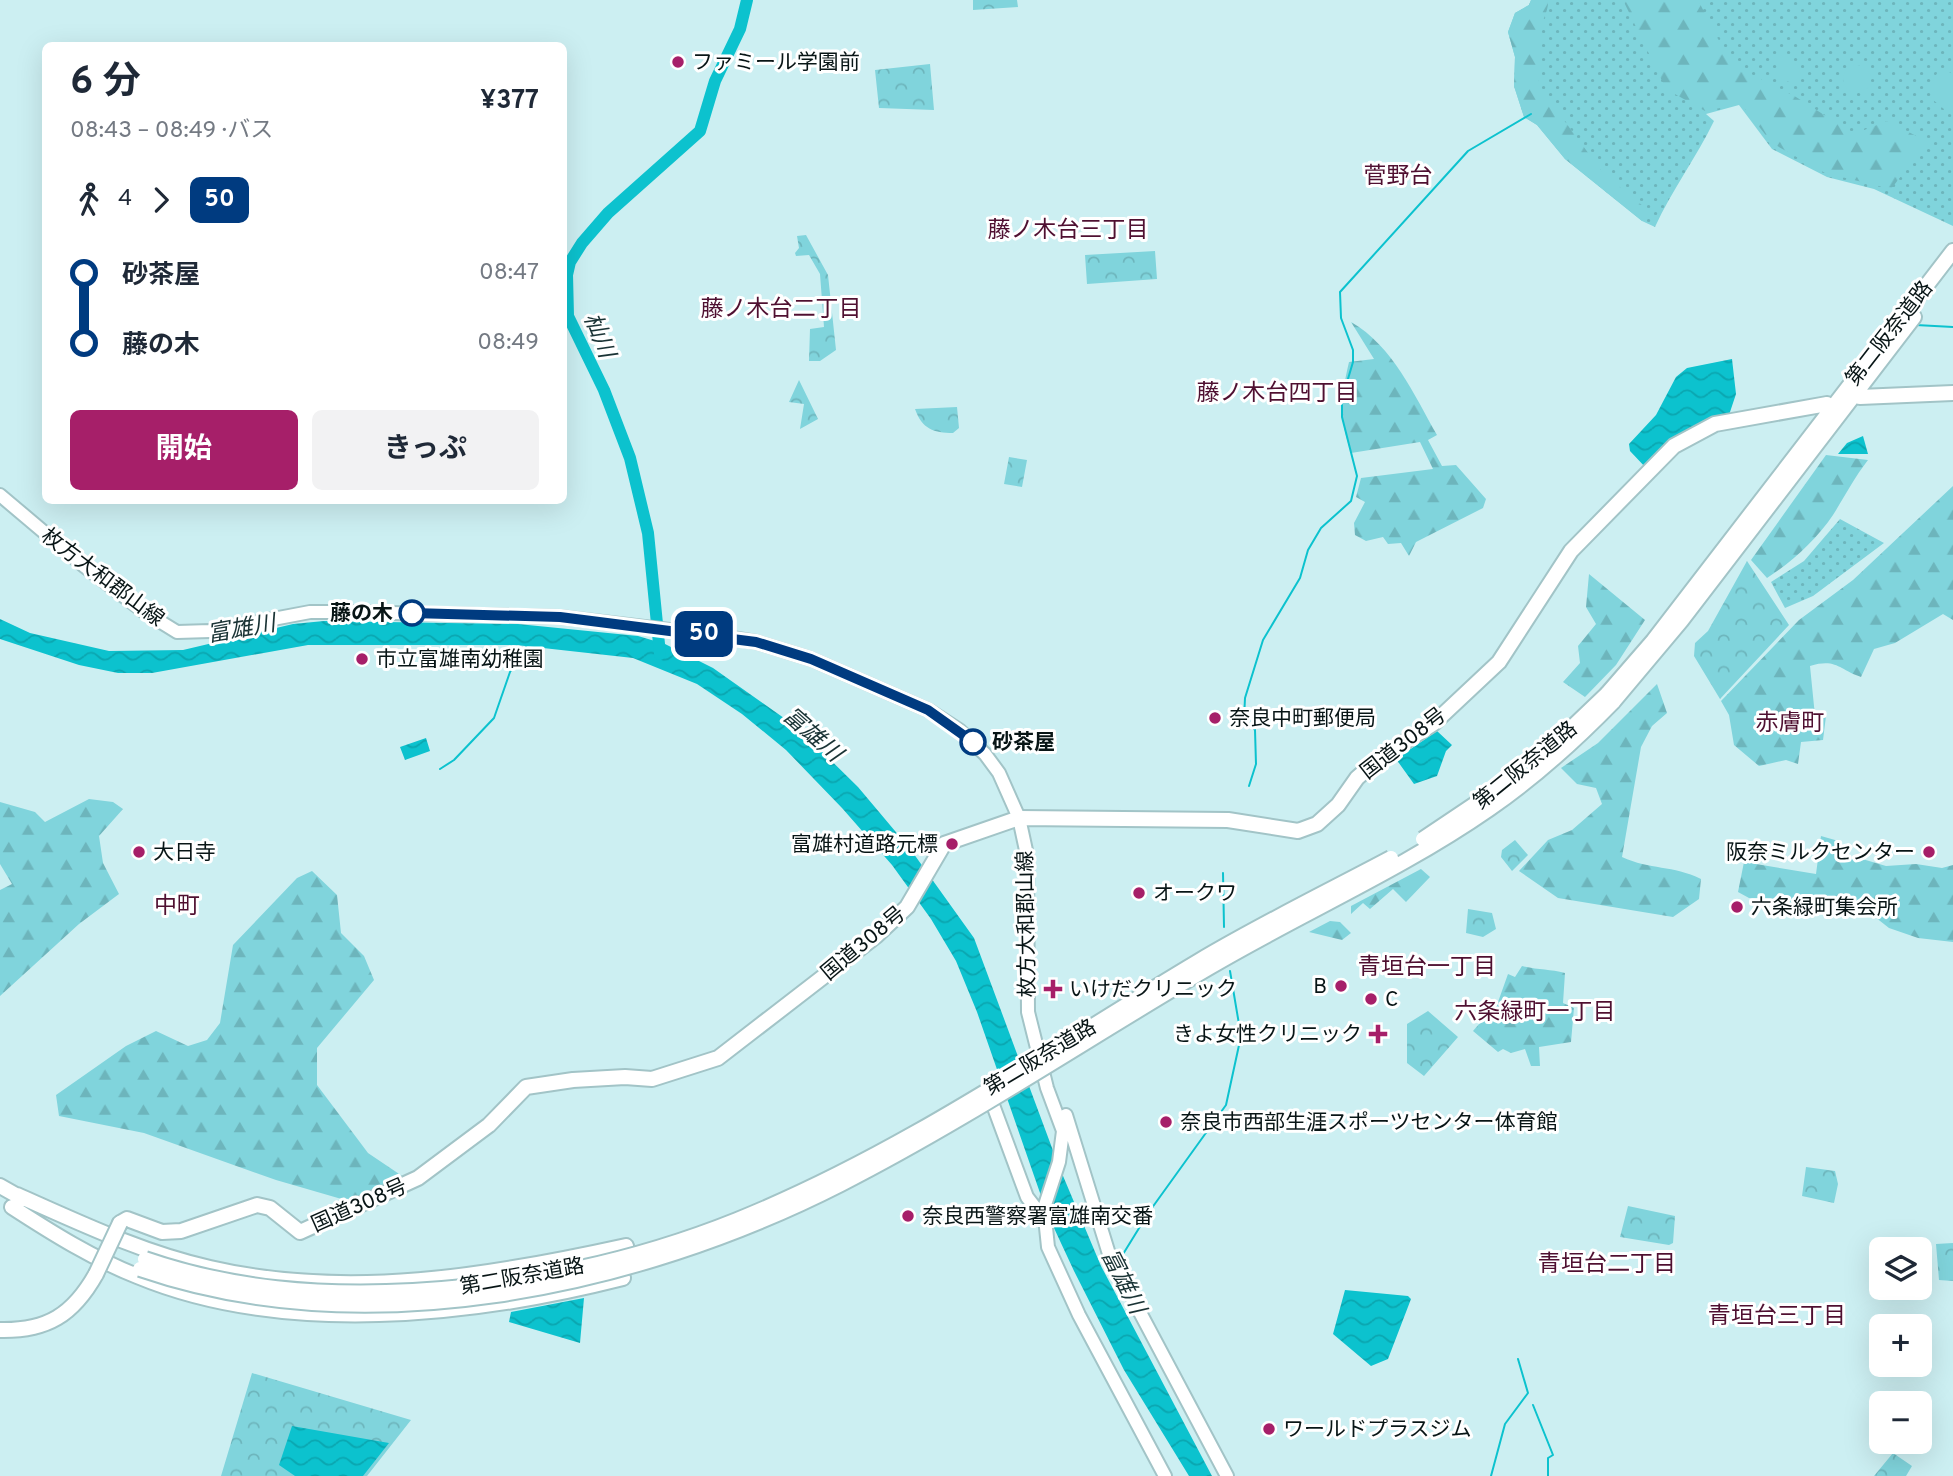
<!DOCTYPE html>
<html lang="ja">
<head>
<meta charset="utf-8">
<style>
  body { margin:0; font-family:Overpass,"Noto Sans JP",sans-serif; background:#f2f2f3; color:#1f2937; height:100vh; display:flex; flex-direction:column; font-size:26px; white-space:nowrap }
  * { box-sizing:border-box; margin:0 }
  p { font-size:23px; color:#747a83 }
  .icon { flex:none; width:38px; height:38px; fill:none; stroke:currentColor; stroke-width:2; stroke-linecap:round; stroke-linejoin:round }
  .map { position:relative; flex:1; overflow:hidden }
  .panel { position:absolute; left:42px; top:42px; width:525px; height:462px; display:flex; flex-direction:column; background:#fff; border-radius:10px; box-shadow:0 7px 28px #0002 }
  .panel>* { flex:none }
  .badge { padding:0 14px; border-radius:10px; font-size:24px; line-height:46px }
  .fabs { position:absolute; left:1869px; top:1237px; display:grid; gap:14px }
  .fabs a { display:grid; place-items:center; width:63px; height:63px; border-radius:10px; background:#fff; box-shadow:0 7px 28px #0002; font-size:35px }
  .map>.badge { position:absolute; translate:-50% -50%; box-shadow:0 0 0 4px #fff }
  .legs { display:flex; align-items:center; gap:10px; height:77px; padding:0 28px; font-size:23px }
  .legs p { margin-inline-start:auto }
  .headline { display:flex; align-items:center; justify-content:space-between; height:119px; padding:0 28px }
  h1 { font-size:38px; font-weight:700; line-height:52px }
  .cta { display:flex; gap:14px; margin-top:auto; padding:14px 28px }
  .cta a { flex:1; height:80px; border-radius:10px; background:#a61f69; color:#fff; font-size:28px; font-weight:700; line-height:80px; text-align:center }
  .cta a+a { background:#f2f2f3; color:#1f2937 }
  ul { padding:0 28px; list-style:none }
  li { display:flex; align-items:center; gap:24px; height:70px; font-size:26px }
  li i { display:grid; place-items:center; width:10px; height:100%; margin:0 9px; background:currentColor }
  li i::after { content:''; width:18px; height:18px; margin:-9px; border:5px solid; border-radius:50%; background:#fff }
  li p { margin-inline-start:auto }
  li:first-child i { background:linear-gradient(#0000 50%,currentColor 0) }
  li:last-child i { background:linear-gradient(currentColor 50%,#0000 0) }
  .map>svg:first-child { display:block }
</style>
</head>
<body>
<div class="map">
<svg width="1953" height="1476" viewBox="0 0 1953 1476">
  <defs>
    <pattern id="grass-dots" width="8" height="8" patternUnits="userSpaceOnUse" patternTransform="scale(1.75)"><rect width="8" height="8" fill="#80d4dc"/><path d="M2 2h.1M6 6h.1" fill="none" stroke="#6db5bc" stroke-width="1.8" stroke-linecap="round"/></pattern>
    <pattern id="forest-firs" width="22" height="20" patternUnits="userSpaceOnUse" patternTransform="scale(1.75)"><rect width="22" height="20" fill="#80d4dc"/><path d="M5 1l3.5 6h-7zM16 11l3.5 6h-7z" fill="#6db5bc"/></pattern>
    <pattern id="park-crowns" width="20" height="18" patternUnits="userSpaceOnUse" patternTransform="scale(1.75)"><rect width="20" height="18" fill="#80d4dc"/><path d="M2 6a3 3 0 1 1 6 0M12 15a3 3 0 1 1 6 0" fill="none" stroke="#6db5bc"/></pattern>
    <pattern id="water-waves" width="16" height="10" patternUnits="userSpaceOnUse" patternTransform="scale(1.75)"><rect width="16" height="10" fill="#0cc2ce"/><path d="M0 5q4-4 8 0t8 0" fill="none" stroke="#0aa6b0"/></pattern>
  </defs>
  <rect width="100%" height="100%" fill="#cceff2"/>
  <path fill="url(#grass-dots)" d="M1531 0H1953V226L1874 189 1827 177 1772 149 1739 105 1706 114 1714 121C1696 158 1672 190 1655 227L1642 221 1565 159 1537 125 1524 117 1514 86 1515 57 1508 32 1515 13 1529 5Z
    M1840 519 1884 543 1813 596 1785 608 1771 582 1804 561Z"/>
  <path fill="url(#forest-firs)" d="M1531 0H1548C1549 12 1540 22 1541 33 1541 50 1540 67 1538 85L1603 173 1649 211 1642 221 1565 159 1537 125 1524 117 1514 86 1515 57 1508 32 1515 13 1529 5Z
    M1623 0H1698L1718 39 1739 68 1796 97 1854 134 1887 121 1932 144 1918 154 1891 189 1825 173 1772 143 1741 104 1705 111 1666 89Z
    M1351 322C1393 346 1414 395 1437 435L1428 440 1442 466 1456 465 1486 499 1483 508 1416 542 1409 556 1401 543 1388 544 1383 537 1366 541 1355 535 1354 523 1365 502 1356 497 1361 478 1433 469 1420 442 1351 453C1339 415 1340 401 1349 362L1374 359Z
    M1826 455 1868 460C1854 478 1845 496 1833 515 1816 540 1792 562 1767 578L1751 560Z
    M1953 486V620L1943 614 1895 643 1874 649 1861 677C1839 670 1837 658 1810 666L1815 716H1826L1823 740 1801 742 1798 764 1786 760 1759 766 1734 745 1729 715 1721 701 1799 620 1853 580Z
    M1589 574 1645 620 1616 665 1585 697 1563 682 1580 663 1578 646 1596 624 1586 607Z
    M1657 684 1667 713 1652 726 1641 747 1622 857C1650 870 1673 865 1701 879L1699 899 1673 917 1558 898 1519 871 1548 840 1572 830 1602 804 1596 788 1577 784 1561 768 1598 743Z
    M89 799 113 802 123 809 99 836 103 863 119 894 79 924 0 996V890L12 884 0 864V802L35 812 45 822Z
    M1821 836 1842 842V861L1859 858 1886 866 1916 864 1942 868 1953 865V942L1918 938 1889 928 1875 917 1824 906 1813 912 1786 909 1771 899 1749 898 1738 892 1744 862 1816 874Z
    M1421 869 1430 877 1406 902 1393 889 1370 909 1363 903 1351 914V906Z
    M312 871 337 895 341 933 364 956 374 980 317 1048V1085L368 1153 414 1184 389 1201 369 1207 276 1180 144 1133 59 1116 56 1095 126 1046 156 1031 188 1046 207 1040 220 1023 233 945 297 878Z
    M1330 921 1340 922 1351 933 1342 940 1309 932Z
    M1522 966C1538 970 1550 969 1565 973L1563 1003 1574 1008 1571 1042 1539 1047 1540 1066H1531L1525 1049 1511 1053 1503 1049 1498 1052 1473 1031 1498 1002 1508 974 1515 977Z"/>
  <path fill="url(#park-crowns)" d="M973 0H1017L1018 7 973 10Z
    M930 64 934 110 879 108 875 70Z
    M806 235 828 275 836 350 820 361H809L810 329 824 327 820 274 809 255 796 256 795 253 799 248 797 236Z
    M1155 251 1157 279 1087 284 1085 255Z
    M799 380 818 419 800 429 804 404 789 402Z
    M957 407 959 428 953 433C934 433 922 429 915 409Z
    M1009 457 1027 460 1022 487 1004 484Z
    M1747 561 1789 625 1720 699 1694 656 1695 643 1708 631Z
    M1515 840 1528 855 1512 871 1501 857 1502 850Z
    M1468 909 1492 913 1496 929 1483 937 1466 933Z
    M1428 1011 1458 1037 1424 1076 1407 1063V1024Z
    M1806 1167 1835 1171 1838 1184 1834 1203 1802 1196Z
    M1628 1206 1675 1216 1673 1243 1669 1245 1620 1237Z
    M1953 1243V1281L1939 1280 1936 1244Z
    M252 1373 411 1420 367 1476H221Z
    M1893 1453 1912 1466 1906 1476H1874Z"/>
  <path fill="#80d4dc" d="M1780 55 1797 65 1801 74 1796 84 1779 79 1776 58Z
    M1843 79a14 14 0 1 1 28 0a14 14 0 1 1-28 0Z
    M1943 69 1953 74V105L1945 110 1932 99V82L1939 70Z"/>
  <path fill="url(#water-waves)" d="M1732 359 1736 394 1728 418 1647 469 1630 451 1629 444 1656 415 1676 377 1687 368Z
    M1863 436 1868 454H1838L1847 443Z
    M0 619 30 633 109 651 183 650 293 624 324 621 518 624 638 636 665 644 713 668 798 728 858 787 911 850 974 938 1058 1164 1101 1266 1212 1476H1189L1124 1370 1074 1271 1047 1213 977 1012 956 961 931 919 892 865 842 808 786 750 742 714 697 684 633 658 516 645H308L152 673H118L79 665 0 639Z
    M1437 731 1452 745 1446 751 1437 776 1414 784 1396 759Z
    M426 738 430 751 405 760 400 747Z
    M1345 1290 1408 1296 1411 1299 1388 1359 1371 1366 1333 1334Z
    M584 1298 580 1343 509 1322 511 1312Z
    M292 1426 389 1443 363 1476H295L279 1465Z"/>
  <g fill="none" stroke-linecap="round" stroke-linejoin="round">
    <path stroke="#0cc2ce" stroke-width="2" d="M1916 325 1953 327
      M440 769 454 760 494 718 510 672 527 645
      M1249 786 1256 764 1255 730 1244 719 1245 698 1263 640 1300 578 1308 550 1321 528 1351 501 1357 476 1342 417V399L1353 362V350L1341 318 1340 292 1468 151 1531 114
      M1223 873 1224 927
      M1120 1259 1149 1212 1226 1105 1241 1036 1230 971
      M1533 1405 1553 1455 1548 1458V1476
      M1491 1476 1505 1424 1528 1393 1518 1359"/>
    <path stroke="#0cc2ce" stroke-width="12" d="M660 654 648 533 630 458 604 390 568 316 567 275 570 262 582 243 608 213 700 131 715 81 740 29 747 0"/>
    <g stroke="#a2c4c7" stroke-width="16">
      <path id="primary" d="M0 495 84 566 143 611 177 632 210 631 310 612H348L560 617 720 636 756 642 811 659 928 710 959 730 985 754 999 773 1019 818 1027 855 1028 1012 1047 1088 1063 1131 1059 1162 1044 1208 1048 1247 1079 1315 1165 1476
        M993 1105 1027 1197 1044 1219
        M1066 1115 1109 1254 1227 1476"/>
    </g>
    <g stroke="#a2c4c7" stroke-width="18">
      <path id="highway" d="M1860 397 1953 393
        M1607 694 1653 641 1953 251
        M1613 702 1681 621 1914 317
        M0 1186 23 1199
        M17 1195C80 1223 143 1253 210 1268 348 1300 490 1276 626 1246
        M12 1207C52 1233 92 1258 137 1276 284 1337 473 1316 623 1278
        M120 1223 127 1219 162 1232 181 1231 257 1205 270 1208 300 1232 418 1178 489 1125 526 1087 573 1080 625 1077 652 1079 718 1058 876 936 907 907 944 844 1019 818 1228 820 1298 831 1317 824 1338 805 1357 778 1381 757 1434 723 1499 662 1571 551 1674 446 1715 424 1827 404
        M0 1330C47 1331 73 1315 96 1274"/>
    </g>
    <use href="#primary" stroke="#fff" stroke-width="12"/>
    <use href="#highway" stroke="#fff" stroke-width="14"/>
    <g stroke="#a2c4c7" stroke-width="18" stroke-linecap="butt">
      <path id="highway-bridge" d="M1541 757 1607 694
        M1423 839 1517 776
        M145 1259C232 1289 320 1296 413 1291 522 1285 635 1261 737 1220 901 1154 1048 1051 1199 961 1261 924 1327 892 1391 858
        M140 1269C364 1346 635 1289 841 1184 968 1119 1087 1039 1210 967 1302 913 1401 870 1489 809 1534 778 1575 741 1613 702
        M96 1274 120 1223"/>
    </g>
    <use href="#highway-bridge" stroke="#fff" stroke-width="14"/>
  </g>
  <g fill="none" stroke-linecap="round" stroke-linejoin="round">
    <g stroke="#fff" stroke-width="16">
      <path id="line-1" d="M412 613 560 617 756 642 811 659 928 710 973 742"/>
    </g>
    <use href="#line-1" stroke="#003b80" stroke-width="10"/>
  </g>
  <g fill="#a61f69" stroke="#fff" stroke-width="2.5">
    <circle cx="678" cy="62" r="7"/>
    <circle cx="362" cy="659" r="7"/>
    <circle cx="1215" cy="718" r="7"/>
    <circle cx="952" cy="844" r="7"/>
    <circle cx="139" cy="852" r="7"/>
    <circle cx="1929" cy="852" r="7"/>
    <circle cx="1139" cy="893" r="7"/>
    <circle cx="1737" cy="907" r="7"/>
    <circle cx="1341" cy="986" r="7"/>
    <path d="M1049.5 978.5h7v7h7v7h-7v7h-7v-7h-7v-7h7z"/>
    <circle cx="1371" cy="999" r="7"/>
    <path d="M1374.5 1023.5h7v7h7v7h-7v7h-7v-7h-7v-7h7z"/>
    <circle cx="1166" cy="1122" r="7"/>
    <circle cx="908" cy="1216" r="7"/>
    <circle cx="1269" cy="1429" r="7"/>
  </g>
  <g fill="#fff" stroke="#003b80" stroke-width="3.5">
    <circle cx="412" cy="613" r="12"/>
    <circle cx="973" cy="742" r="12"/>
  </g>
  <g text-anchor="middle" stroke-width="6" stroke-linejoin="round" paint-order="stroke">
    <g font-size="21" fill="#081516" stroke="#fff" text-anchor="start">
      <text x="692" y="69">ファミール学園前</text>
      <text x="376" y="666">市立富雄南幼稚園</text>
      <text x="1229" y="725">奈良中町郵便局</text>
      <text x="938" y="851" text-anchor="end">富雄村道路元標</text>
      <text x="153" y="859">大日寺</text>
      <text x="1915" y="859" text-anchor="end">阪奈ミルクセンター</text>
      <text x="1153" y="900">オークワ</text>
      <text x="1751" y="914">六条緑町集会所</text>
      <text x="1327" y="993" text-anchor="end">B</text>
      <text x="1069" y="996">いけだクリニック</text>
      <text x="1385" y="1006">C</text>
      <text x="1362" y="1041" text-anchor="end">きよ女性クリニック</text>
      <text x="1180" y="1129">奈良市西部生涯スポーツセンター体育館</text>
      <text x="922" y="1223">奈良西警察署富雄南交番</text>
      <text x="1283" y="1436">ワールドプラスジム</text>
    </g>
    <g font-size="21" fill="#081516" stroke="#fff">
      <text transform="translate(1889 333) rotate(-52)" y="7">第二阪奈道路</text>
      <text transform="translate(103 577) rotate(37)" y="7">枚方大和郡山線</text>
      <text transform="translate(1403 743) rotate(-38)" y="7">国道308号</text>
      <text transform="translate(1525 765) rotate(-39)" y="7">第二阪奈道路</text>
      <text transform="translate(1026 924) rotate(-91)" y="7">枚方大和郡山線</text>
      <text transform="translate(863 943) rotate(-40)" y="7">国道308号</text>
      <text transform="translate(1040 1057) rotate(-31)" y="7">第二阪奈道路</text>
      <text transform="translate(359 1205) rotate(-24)" y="7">国道308号</text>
      <text transform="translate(522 1276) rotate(-10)" y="7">第二阪奈道路</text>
    </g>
    <g font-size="21" font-weight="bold" fill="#081516" stroke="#fff" text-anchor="end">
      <text x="393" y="620">藤の木</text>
      <text x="992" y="749" text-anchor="start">砂茶屋</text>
    </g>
    <g font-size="23" fill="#4f1031" stroke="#fff">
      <text x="1398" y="183">菅野台</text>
      <text x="1068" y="237">藤ノ木台三丁目</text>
      <text x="781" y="316">藤ノ木台二丁目</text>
      <text x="1277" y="400">藤ノ木台四丁目</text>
      <text x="1790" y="730">赤膚町</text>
      <text x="177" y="913">中町</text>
      <text x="1427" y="974">青垣台一丁目</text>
      <text x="1535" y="1019">六条緑町一丁目</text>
      <text x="1607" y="1271">青垣台二丁目</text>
      <text x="1777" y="1323">青垣台三丁目</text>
    </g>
    <g font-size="23" font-style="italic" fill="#1a3335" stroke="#fff">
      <text transform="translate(600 335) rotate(68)" y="8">杣川</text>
      <text transform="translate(241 628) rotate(-10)" y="8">富雄川</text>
      <text transform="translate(813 734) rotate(41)" y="8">富雄川</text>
      <text transform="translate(1124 1281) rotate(63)" y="8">富雄川</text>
    </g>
  </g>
</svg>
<div class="fabs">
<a><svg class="icon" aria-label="layers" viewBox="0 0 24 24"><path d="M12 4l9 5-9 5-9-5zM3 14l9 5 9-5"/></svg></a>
<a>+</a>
<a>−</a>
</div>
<b class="badge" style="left:704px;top:634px;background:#003b80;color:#fff">50</b>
<section class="panel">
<div class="headline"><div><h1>6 分</h1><p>08:43 – 08:49 · バス</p></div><b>¥377</b></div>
<div class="legs"><svg class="icon" aria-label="walk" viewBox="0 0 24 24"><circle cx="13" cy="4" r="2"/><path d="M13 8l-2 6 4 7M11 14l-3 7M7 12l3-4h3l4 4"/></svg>4<svg class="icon" aria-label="forward" viewBox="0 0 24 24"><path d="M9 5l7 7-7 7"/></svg><b class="badge" style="background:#003b80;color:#fff">50</b></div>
<ul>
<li><i style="color:#003b80"></i><b>砂茶屋</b><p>08:47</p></li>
<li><i style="color:#003b80"></i><b>藤の木</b><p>08:49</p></li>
</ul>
<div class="cta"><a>開始</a><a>きっぷ</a></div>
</section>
</div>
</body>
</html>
